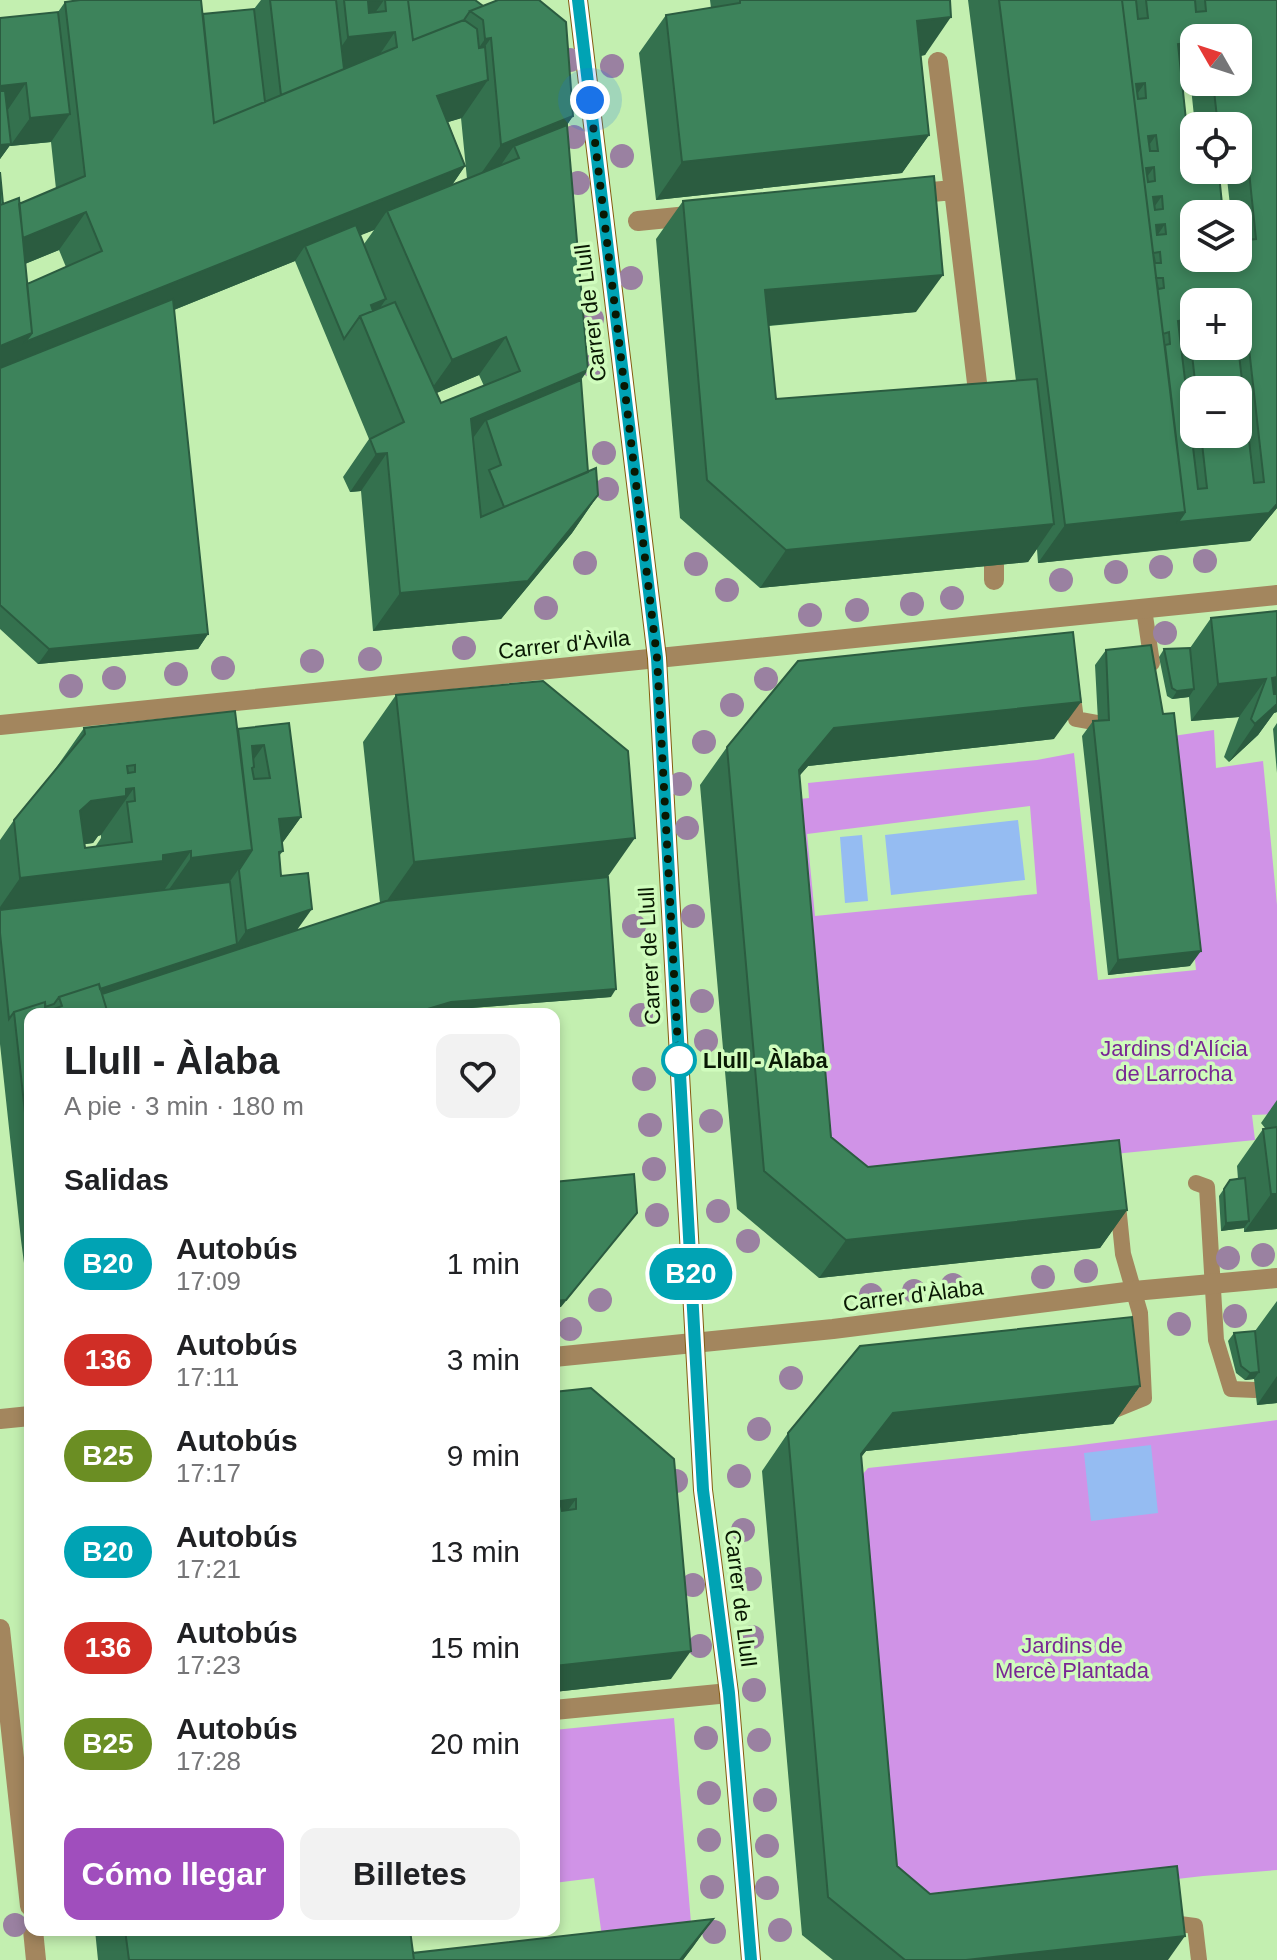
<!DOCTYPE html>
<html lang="es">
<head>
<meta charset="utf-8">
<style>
  body { margin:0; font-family:Helvetica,sans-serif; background:#f2f2f2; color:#202124; height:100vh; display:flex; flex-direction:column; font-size:30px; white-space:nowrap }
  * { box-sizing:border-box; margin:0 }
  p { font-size:26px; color:#757577 }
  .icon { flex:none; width:44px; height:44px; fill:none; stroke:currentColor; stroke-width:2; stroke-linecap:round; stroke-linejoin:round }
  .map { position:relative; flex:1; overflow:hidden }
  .sheet { position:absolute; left:24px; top:1008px; width:536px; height:928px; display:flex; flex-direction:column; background:#fff; border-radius:16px; box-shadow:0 4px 12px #0003 }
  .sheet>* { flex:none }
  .badge { padding:0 16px; border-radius:26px; font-size:28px; line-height:52px }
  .needle { width:52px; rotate:309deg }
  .controls { position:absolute; left:1180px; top:24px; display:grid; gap:16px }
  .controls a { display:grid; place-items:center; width:72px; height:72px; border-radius:16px; background:#fff; box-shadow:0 4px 12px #0003; font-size:40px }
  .you { position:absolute; width:40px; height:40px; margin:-20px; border:6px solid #fff; border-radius:50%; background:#1a73e8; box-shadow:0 0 0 12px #1a73e833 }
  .map>.badge { position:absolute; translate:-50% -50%; box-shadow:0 0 0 4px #fff }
  h2 { padding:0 40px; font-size:30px; line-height:72px }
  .round { display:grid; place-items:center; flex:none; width:84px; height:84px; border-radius:16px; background:#f2f2f2 }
  .head { display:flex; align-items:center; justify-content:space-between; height:136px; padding:0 40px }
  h1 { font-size:38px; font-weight:800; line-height:60px }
  .primary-button { display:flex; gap:16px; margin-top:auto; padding:16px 40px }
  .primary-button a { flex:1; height:92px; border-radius:16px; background:#a04ebd; color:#fff; font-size:32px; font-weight:800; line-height:92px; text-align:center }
  .primary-button a+a { background:#f2f2f2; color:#202124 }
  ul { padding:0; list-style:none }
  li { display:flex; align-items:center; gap:24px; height:96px; padding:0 40px }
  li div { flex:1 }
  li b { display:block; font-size:30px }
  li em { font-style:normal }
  li .badge { min-width:88px; font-weight:700; text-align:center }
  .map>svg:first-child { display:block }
</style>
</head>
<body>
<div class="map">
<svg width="1277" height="1960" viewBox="0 0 1277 1960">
  <rect width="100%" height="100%" fill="#c3efb0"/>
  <path fill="#d093e7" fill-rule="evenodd" d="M1214 730 1216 768 1263 761 1277 905V1114L1252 1115 1255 1140 843 1181 826 1166 791 800 809 798 808 783 1037 760 1074 753 1098 980 1196 970 1173 736ZM1030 806 1037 894 815 916 807 834Z
    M1277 1420V1870L1203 1876 900 1911 851 1488 868 1468 1073 1446Z
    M674 1718 693 1947 605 1959 594 1878 554 1883V1730Z"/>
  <path fill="#95bcf2" d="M1018 820 1025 880 891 895 885 835Z
    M862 835 868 901 845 903 840 837Z
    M1151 1445 1158 1513 1091 1521 1084 1453Z"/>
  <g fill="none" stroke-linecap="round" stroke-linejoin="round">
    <path stroke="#a3865e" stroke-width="16" d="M1144 609 1152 663
      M1072 690 1076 719 1098 723
      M1196 1183 1207 1187 1216 1340 1231 1389 1255 1390
      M1112 1411 1144 1398 1140 1313 1123 1254 1118 1205 1113 1201
      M1164 1922 1195 1926 1199 1960"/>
    <path stroke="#a3865e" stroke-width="20" d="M954 190 980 408
      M909 194 954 190 938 62
      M638 221 698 215
      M994 565V580
      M0 725 1277 595
      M554 1357 833 1329 1134 1291 1277 1278
      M0 1419 30 1416
      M0 1629 30 1906
      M554 1710 729 1693
      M33 1930 36 1960"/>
    <path stroke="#845b0f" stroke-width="20" d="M578 0 657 658 703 1490 729 1693 751 1960"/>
  </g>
  <g fill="#9a81a1">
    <circle cx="570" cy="60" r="12"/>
    <circle cx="612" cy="66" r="12"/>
    <circle cx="574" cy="137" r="12"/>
    <circle cx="622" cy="156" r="12"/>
    <circle cx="578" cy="183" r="12"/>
    <circle cx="631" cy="278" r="12"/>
    <circle cx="592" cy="319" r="12"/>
    <circle cx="593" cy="366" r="12"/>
    <circle cx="604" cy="453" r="12"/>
    <circle cx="607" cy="489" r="12"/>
    <circle cx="1205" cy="561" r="12"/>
    <circle cx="585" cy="563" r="12"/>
    <circle cx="696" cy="564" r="12"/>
    <circle cx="1161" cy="567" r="12"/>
    <circle cx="1116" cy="572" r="12"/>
    <circle cx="1061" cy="580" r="12"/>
    <circle cx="727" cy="590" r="12"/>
    <circle cx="952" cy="598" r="12"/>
    <circle cx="912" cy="604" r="12"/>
    <circle cx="546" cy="608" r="12"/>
    <circle cx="857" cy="610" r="12"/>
    <circle cx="810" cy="615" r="12"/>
    <circle cx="1165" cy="633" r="12"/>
    <circle cx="464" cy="648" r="12"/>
    <circle cx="370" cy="659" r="12"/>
    <circle cx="312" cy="661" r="12"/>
    <circle cx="223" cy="668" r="12"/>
    <circle cx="176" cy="674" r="12"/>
    <circle cx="114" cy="678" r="12"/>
    <circle cx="766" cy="679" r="12"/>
    <circle cx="71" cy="686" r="12"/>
    <circle cx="732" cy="705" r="12"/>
    <circle cx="704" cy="742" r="12"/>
    <circle cx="680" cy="784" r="12"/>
    <circle cx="687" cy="828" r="12"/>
    <circle cx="693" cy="916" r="12"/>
    <circle cx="634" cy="926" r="12"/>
    <circle cx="702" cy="1001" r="12"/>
    <circle cx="641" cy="1015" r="12"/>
    <circle cx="706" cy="1041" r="12"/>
    <circle cx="644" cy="1079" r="12"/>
    <circle cx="711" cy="1121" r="12"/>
    <circle cx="650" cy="1125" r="12"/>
    <circle cx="654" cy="1169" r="12"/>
    <circle cx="718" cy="1211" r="12"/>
    <circle cx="657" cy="1215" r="12"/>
    <circle cx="748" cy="1241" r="12"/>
    <circle cx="1263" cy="1255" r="12"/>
    <circle cx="1228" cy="1258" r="12"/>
    <circle cx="1086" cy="1271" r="12"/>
    <circle cx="1043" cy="1277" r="12"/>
    <circle cx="953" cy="1285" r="12"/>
    <circle cx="914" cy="1291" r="12"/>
    <circle cx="871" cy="1295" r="12"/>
    <circle cx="600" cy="1300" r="12"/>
    <circle cx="1235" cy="1316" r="12"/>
    <circle cx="1179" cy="1324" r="12"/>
    <circle cx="570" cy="1329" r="12"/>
    <circle cx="791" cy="1378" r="12"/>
    <circle cx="759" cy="1429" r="12"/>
    <circle cx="739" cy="1476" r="12"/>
    <circle cx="676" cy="1481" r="12"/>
    <circle cx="743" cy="1530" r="12"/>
    <circle cx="750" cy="1579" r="12"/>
    <circle cx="693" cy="1585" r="12"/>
    <circle cx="752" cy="1637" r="12"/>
    <circle cx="700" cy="1646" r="12"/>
    <circle cx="754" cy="1690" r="12"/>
    <circle cx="706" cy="1738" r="12"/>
    <circle cx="759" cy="1740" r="12"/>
    <circle cx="709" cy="1793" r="12"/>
    <circle cx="765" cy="1800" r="12"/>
    <circle cx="709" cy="1840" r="12"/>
    <circle cx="767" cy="1846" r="12"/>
    <circle cx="712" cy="1887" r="12"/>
    <circle cx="767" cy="1888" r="12"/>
    <circle cx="15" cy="1925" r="12"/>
    <circle cx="780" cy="1930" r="12"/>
    <circle cx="714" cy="1932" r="12"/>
  </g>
  <path fill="#34714e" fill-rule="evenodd" d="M261 0H475L573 116 567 125 581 380 588 472 598 495 572 533 501 619 373 631 361 491 350 492 343 477 369 439 295 261 174 310 208 634 198 649 38 664 0 629V172L3 204H19L56 189 51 142 10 146V145L0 159V18L58 12 65 2 203 14 254 9ZM461 118 467 179 452 185 465 166 448 122ZM374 230 364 244 360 235ZM59 250 66 267 27 284 25 264ZM479 375 484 386 441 403 436 393Z
    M710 0H950L925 55 921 56 929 135 902 173 656 200 639 53 666 15 711 8Z
    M968 0H1277V508L1250 541 1038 563 1037 549 1028 562 760 588 680 518 656 239 683 201 916 312 769 326 776 399 1016 381ZM1194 38H1238V82H1194ZM1189 68 1195 126H1238V170H1226L1231 214H1238V258L1194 214 1192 177 1181 69ZM1238 302V346H1194ZM1194 390H1238V434H1194Z
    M1277 611V712L1274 713 1258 735 1229 762 1224 757 1239 717 1191 721 1189 697 1172 699 1167 696 1159 657 1164 649 1190 648 1211 618Z
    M1106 650 1190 966 1108 975 1082 736 1093 721H1098L1095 665Z
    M396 695 608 877 611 997 445 1010 30 1014V1288L27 1286 21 1240 0 1044V840L14 820 51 775 84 728 238 729 289 723 301 817 282 843 283 851 279 856 281 876 297 931 380 903 363 742ZM101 835V838L95 847 85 848 84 844 93 843 98 836Z
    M1277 723V773L1273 729Z
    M1054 739 808 766 799 776 831 1137 868 1167 1127 1210 1100 1248 819 1278 737 1209 700 785 727 747Z
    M1277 1100V1229L1244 1232V1228L1221 1231 1219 1196 1230 1180 1238 1179 1237 1166 1263 1129 1265 1128 1261 1123Z
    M1277 1301V1403L1257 1405 1254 1379 1245 1380 1236 1373 1228 1341 1234 1333 1255 1331Z
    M1140 1386 1113 1424 866 1451 861 1457 897 1866 930 1894 1168 1960H833L802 1935 762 1471 788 1433Z
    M554 1392 671 1679 554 1692Z
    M713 1919 683 1960H98L95 1930H410L413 1953Z"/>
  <path fill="#2b5c40" d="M384 0 359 36 395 32 369 70 322 75 348 37 368 1Z
    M951 17 925 55 891 59 917 21Z
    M491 38 458 85 452 86 485 39Z
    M1194 42V61L1189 68 1158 72 1178 44Z
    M488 80 462 118 411 133 437 96Z
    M26 83 7 111H0V86Z
    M1145 83 1127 108 1136 84Z
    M70 114 51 142 10 146 30 118Z
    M573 116 540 163 519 158 514 146 488 184 468 192 501 145Z
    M1245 133 1238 143V134Z
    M929 135 902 173 656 200 682 162Z
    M1156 135 1137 163 1148 136Z
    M11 144 0 159V145Z
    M465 166 439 204 387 211 374 230 309 256 305 246 295 261 0 380V346Z
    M1154 167 1137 191 1146 168Z
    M1162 196 1142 224 1153 197Z
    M86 212 59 250 0 274 16 240Z
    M1165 224 1146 252 1156 225Z
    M943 275 916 312 739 328 765 290Z
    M386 299 376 314 360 320 371 305Z
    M1245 313 1238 323V314Z
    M1188 319 1168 347 1178 321Z
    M506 337 479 375 425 398 452 360Z
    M588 370 561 408 486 420 466 448 471 419Z
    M387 453 361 491 350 492 376 454Z
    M598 495 572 533 501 619 373 631 400 593Z
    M1277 504V508L1250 541 1159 550 1178 522Z
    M1185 512 1159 550 1038 563 1065 525Z
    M1054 524 1028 562 760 588 786 550Z
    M208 634 198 649 38 664 49 649Z
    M1277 677V712L1274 713 1258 735 1229 762 1255 724 1272 678Z
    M1266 679 1239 717 1191 721 1218 684Z
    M1194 689 1189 697 1172 699 1177 691Z
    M1081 702 1054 739 808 766 772 807 799 770 834 728Z
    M264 745 244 773 252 746Z
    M134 788 101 835 98 836 93 843 58 848 80 811 91 801 126 789Z
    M301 817 281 845 279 819Z
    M635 838 602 885 381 909 414 862Z
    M252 850 219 897 158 905 191 858Z
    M191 851 158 899 0 924V907L20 878 163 855Z
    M312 909 292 937 227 958 246 931Z
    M237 944 227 958 62 1006 61 1002Z
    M1201 951 1190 966 1108 975 1118 960Z
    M616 989 611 997 445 1010 431 1014H411L451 1002Z
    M1271 1194H1277V1229L1244 1232Z
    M1127 1210 1100 1248 819 1278 846 1240Z
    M637 1213 561 1307 554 1308V1301Z
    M1249 1221 1244 1228 1221 1231 1226 1223Z
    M1259 1372 1254 1379 1245 1380 1250 1373Z
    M1277 1376V1403L1257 1405Z
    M1140 1386 1113 1424 866 1451 834 1491 861 1454 893 1413Z
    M576 1499 556 1527 560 1501Z
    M691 1651 671 1679 554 1692V1666Z
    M713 1919 693 1947 683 1960H680Z
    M1185 1936 1168 1960H966Z"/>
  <path fill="#3d835b" stroke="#2b5c40" stroke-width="2" fill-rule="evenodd" d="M80 0H201L214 123 397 47 395 32 348 37 344 0H380L368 1 369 13 386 11 385 0H408L413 40 464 20 477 29 479 48 485 47 488 80 437 96 465 166 25 342 32 333 27 284 102 251 86 212 23 238 19 204 85 176 65 2Z
    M270 0H336L344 69 281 95Z
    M408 0H475L483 6 470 11 464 20 413 40Z
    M498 0H539L566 22 573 116 501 145 491 38 485 39 483 20 470 11Z
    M740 0H950L951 17 917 21 929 135 682 162 666 15 740 3Z
    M999 0H1122L1185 512 1065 525Z
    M1122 0H1136L1138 19 1148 18 1146 0H1195L1196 12 1206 11 1205 0H1277V504L1269 513 1178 522 1185 512 1165 345 1170 344 1169 332 1163 334ZM1194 38H1238V82H1213L1218 126H1238V134L1245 133 1256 239 1238 241V258H1194V214H1223L1219 174 1192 177 1178 44 1194 42ZM1145 83 1146 98 1138 99 1136 84ZM1156 135 1158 151H1150L1148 136ZM1154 167 1155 181 1148 182 1146 168ZM1162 196 1163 209 1155 210 1153 197ZM1165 224 1166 234 1157 235 1156 225ZM1160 252 1161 263H1155L1153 253ZM1156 278H1163L1164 288 1158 289ZM1194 302H1238V314L1245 313 1264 482 1254 483 1238 346H1194ZM1188 319 1196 390H1238V434H1201L1207 488 1198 489 1178 321Z
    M254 9 265 102 214 123 203 14Z
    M58 12 70 114 30 118 26 83 0 86V18Z
    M0 91H5L11 144 0 145Z
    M567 125 588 370 471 419 481 517 596 468 598 495 528 581 400 593 387 453 376 454 370 439 404 422 360 316 395 302 441 403 520 371 506 337 452 360 387 211 519 158 514 146Z
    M0 172 3 204 0 205Z
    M934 176 943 275 765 290 776 399 1037 379 1054 524 786 550 707 480 683 201Z
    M19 198 32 333 0 346V205Z
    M356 225 386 299 371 305 373 311 360 316 344 339 305 246Z
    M173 299 208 634 49 649 0 605V368Z
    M581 380 588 472 504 507 489 470 501 465 486 420Z
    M1277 611V677L1272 678 1274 694H1277V704L1255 724 1251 719 1266 679 1218 684 1211 618Z
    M1073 632 1081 702 834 728 799 770 831 1137 868 1167 1119 1140 1127 1210 846 1240 764 1171 727 747 798 661Z
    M1151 645 1163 714 1174 713 1201 951 1118 960 1093 721 1109 720 1106 650Z
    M1190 648 1194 689 1177 691 1172 688 1164 649Z
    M543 681 628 751 635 838 414 862 396 695Z
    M235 711 252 850 191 858V851L163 855V861L20 878 14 820 85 734 84 728ZM135 765V772L128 773 127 766ZM134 788 135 801 127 802 132 842 85 848 80 811 91 801 126 796V789Z
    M289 723 301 817 279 819 283 851 279 852 281 876 308 873 312 909 246 931 239 870 252 850 238 729ZM264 745 270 778 254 779 252 768 254 767 252 746Z
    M608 877 616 989 451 1002 411 1014H108L102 994 386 901Z
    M230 882 237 944 100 989 99 984 59 997 54 1004 45 1007V1002L14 1012 9 1019 0 933V910Z
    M99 984 108 1014H30V1159L14 1012 45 1002 46 1012 62 1006 59 997Z
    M1277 1127V1194H1271L1263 1129Z
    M634 1174 637 1213 566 1300 554 1301V1182Z
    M1245 1178 1249 1221 1226 1223 1224 1189 1230 1180Z
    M30 1231V1261L26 1232Z
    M1132 1317 1140 1386 893 1413 861 1454 897 1866 930 1894 1177 1866 1185 1936 966 1960H905L828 1897 788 1433 860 1346Z
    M1255 1331 1259 1372 1250 1373 1241 1366 1234 1333Z
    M591 1388 674 1459 691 1651 554 1666V1392ZM576 1499V1509L562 1511 560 1501Z
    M713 1919 680 1960H414L413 1953Z
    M125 1930H410L414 1960H129Z"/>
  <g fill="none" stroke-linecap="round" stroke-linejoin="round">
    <g stroke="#fff" stroke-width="18">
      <path id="line" d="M578 0 657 658 703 1490 729 1693 751 1960"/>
    </g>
    <use href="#line" stroke="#00a3b4" stroke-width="12"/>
    <path stroke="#091903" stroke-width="8" stroke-dasharray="0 14.4" d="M590 100 657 658 679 1067V1060"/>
  </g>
  <circle fill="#fff" stroke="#00a3b4" stroke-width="4" cx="679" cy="1060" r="16"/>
  <g text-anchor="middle" stroke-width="7" stroke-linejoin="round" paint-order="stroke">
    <g font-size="22" fill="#091903" stroke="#d0fcbd">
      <text transform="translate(590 313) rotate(-97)" y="8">Carrer de Llull</text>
      <text transform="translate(564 644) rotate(-6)" y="8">Carrer d'Àvila</text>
      <text transform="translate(649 956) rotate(-93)" y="8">Carrer de Llull</text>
      <text transform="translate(913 1295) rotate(-7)" y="8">Carrer d'Àlaba</text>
      <text transform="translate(741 1598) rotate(83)" y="8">Carrer de Llull</text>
    </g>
    <g font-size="22" fill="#792794" stroke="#d0fcbd">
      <text x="1174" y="1056">Jardins d'Alícia<tspan x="1174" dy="25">de Larrocha</tspan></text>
      <text x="1072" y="1653">Jardins de<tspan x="1072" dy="25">Mercè Plantada</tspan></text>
    </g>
    <g font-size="22" font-weight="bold" fill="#091903" stroke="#d0fcbd" text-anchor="start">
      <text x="703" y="1068">Llull - Àlaba</text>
    </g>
  </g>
</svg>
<div class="controls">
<a><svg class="needle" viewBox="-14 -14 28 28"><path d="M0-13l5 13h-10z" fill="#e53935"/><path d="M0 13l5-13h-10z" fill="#757577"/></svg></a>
<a><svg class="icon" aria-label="locate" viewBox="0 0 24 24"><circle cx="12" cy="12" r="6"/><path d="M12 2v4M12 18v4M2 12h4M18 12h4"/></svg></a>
<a><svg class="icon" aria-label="layers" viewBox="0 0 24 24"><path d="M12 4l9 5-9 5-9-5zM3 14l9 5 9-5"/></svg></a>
<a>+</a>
<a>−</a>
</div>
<div class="you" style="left:590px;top:100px"></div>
<b class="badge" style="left:691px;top:1274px;background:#00a3b4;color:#fff">B20</b>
<section class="sheet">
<div class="head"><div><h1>Llull - Àlaba</h1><p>A pie · 3 min · 180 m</p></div><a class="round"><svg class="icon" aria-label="heart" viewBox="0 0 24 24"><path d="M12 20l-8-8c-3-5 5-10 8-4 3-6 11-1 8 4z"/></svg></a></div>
<h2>Salidas</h2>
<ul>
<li><span class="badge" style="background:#00a3b4;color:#fff">B20</span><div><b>Autobús</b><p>17:09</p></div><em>1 min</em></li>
<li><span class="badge" style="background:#d02e26;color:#fff">136</span><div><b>Autobús</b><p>17:11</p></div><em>3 min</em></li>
<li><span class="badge" style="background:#6b8e23;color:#fff">B25</span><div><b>Autobús</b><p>17:17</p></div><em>9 min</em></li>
<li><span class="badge" style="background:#00a3b4;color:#fff">B20</span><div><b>Autobús</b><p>17:21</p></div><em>13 min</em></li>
<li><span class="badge" style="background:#d02e26;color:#fff">136</span><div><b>Autobús</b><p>17:23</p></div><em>15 min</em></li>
<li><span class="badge" style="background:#6b8e23;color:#fff">B25</span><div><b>Autobús</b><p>17:28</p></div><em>20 min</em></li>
</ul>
<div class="primary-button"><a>Cómo llegar</a><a>Billetes</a></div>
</section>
</div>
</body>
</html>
